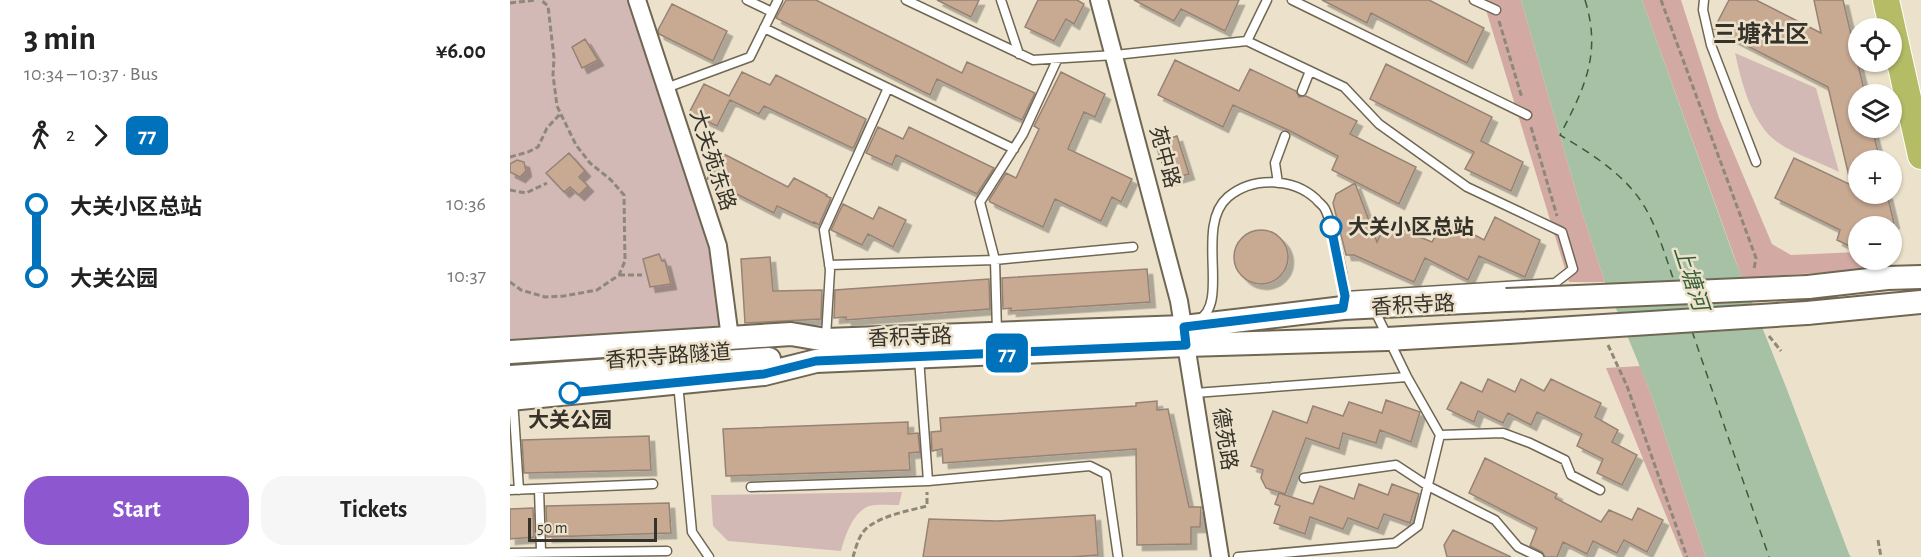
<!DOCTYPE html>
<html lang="en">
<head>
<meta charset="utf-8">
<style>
  body { margin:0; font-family:"Alegreya Sans","Noto Sans SC",sans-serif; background:#f6f6f6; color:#222; height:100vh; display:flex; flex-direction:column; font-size:22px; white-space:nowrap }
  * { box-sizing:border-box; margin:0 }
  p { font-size:20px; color:#767676 }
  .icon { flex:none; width:33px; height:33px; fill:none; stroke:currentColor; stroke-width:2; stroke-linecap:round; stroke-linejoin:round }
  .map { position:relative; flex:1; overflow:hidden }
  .drawer { display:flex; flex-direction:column; background:#fff; width:510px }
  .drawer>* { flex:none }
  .badge { padding:0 12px; border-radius:9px; font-size:21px; line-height:39px }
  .tools { position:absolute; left:1338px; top:18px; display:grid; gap:12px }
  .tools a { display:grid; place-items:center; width:54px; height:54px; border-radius:50%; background:#fff; box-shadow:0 2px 4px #0004; font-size:30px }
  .scale { position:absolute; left:18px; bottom:15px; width:129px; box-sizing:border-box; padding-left:6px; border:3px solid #363229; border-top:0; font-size:16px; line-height:21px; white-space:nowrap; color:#363229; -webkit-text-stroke:4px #ece2cc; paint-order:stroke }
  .map>.badge { position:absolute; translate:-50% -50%; box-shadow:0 0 0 3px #fff }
  .legs { display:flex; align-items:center; gap:9px; height:66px; padding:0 24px; font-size:20px }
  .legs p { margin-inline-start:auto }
  .summary { display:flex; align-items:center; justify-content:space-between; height:102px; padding:0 24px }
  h1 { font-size:33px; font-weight:700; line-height:45px }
  .primary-button { display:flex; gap:12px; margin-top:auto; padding:12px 24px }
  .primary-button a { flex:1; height:69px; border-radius:24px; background:#8d57cf; color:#fff; font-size:24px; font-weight:700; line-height:69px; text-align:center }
  .primary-button a+a { background:#f6f6f6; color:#222 }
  ul { padding:0 24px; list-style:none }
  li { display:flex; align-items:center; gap:21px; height:72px; font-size:22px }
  li i { display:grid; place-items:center; width:9px; height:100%; margin:0 8px; background:currentColor }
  li i::after { content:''; width:15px; height:15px; margin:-8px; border:4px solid; border-radius:50%; background:#fff }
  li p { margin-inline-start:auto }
  li:first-child i { background:linear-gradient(#0000 50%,currentColor 0) }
  li:last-child i { background:linear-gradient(currentColor 50%,#0000 0) }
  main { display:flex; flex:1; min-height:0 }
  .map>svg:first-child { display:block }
</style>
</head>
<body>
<main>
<section class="drawer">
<div class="summary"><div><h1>3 min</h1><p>10:34 – 10:37 · Bus</p></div><b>¥6.00</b></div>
<div class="legs"><svg class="icon" aria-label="walk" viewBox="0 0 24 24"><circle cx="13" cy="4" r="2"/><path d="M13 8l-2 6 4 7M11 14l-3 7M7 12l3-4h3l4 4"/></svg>2<svg class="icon" aria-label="forward" viewBox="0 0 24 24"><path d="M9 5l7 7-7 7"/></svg><b class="badge" style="background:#0072bc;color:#fff">77</b></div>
<ul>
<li><i style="color:#0072bc"></i><b>大关小区总站</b><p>10:36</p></li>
<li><i style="color:#0072bc"></i><b>大关公园</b><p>10:37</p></li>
</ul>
<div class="primary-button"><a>Start</a><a>Tickets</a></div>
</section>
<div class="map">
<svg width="1411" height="557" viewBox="0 0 1411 557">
  <defs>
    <filter id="shadow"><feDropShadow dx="5.5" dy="5.5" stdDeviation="0" flood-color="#0004"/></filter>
  </defs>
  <rect width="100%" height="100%" fill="#ece2cc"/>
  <path fill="#d3b9b5" d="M0 0H127L208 246 235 361 0 370Z
    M1225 53 1306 88 1329 172C1309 162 1274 151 1259 135 1239 113 1231 80 1225 53Z
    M392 492 389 505C380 505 367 504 359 506 343 512 335 536 331 551L218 541 203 526 201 495Z"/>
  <path fill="#d2aaa3" d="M973 0H1011L1071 209 1095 282H1059Z
    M1132 0H1171L1209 118 1262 244 1281 255 1348 252V260H1380L1381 268 1232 278Z
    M1130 366 1140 391 1196 557H1173L1096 368Z"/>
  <path fill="#a6c1a5" d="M1011 0H1132L1224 257 1276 387 1339 554 1341 557H1196L1140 391 1095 282 1071 209Z"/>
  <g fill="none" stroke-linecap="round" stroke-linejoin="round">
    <path stroke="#375f37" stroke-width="1.5" stroke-dasharray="8 6" stroke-linecap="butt" d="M1075 0C1092 54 1074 89 1050 135 1082 154 1119 177 1137 211 1149 233 1156 258 1164 281
      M1182 331 1259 557"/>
  </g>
  <path fill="#c8a992" stroke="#968375" stroke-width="1.5" filter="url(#shadow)" d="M276 0H306L452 73 457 62 525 93 512 120 427 79 420 95 266 18Z
    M427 0H469L461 17Z
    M528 0H567L574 4 564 24 556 19 544 41 515 27Z
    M624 0H729L715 31 671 9 664 21Z
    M812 0H919L974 28 957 63 861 13 857 23Z
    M1219 0H1246L1311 33 1304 0H1333L1355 94H1348V128H1362L1370 160H1348V194H1377L1384 223 1370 226H1348V250L1327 240 1330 230 1265 198 1284 158 1341 185 1318 87 1204 29Z
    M162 4 217 31 203 61 149 34 148 30Z
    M75 39 88 60 72 68 62 47Z
    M665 60 729 91 740 69 786 91 789 97 796 96 847 121 840 134 906 167 889 204 822 170 828 156 778 130 723 105 713 127 648 95Z
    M876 64 982 117 971 141 1013 162 1001 191 955 169 964 152 860 99Z
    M232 72 260 85 266 75 356 119 344 147 342 148 254 106 249 114 220 100 207 126 179 113 194 84 219 96Z
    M551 72 595 94 585 117 574 112 558 149 622 179 611 202 602 197 591 221 545 199 533 227 480 202 479 200 496 173 506 178 529 129 524 126Z
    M368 127 393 139 399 127 484 168 467 194 386 155 382 165 356 153Z
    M667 136 679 174 658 180 645 143Z
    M210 152 278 187 284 178 317 195 316 196 321 198 309 225 304 222 303 223 267 206 264 213 197 179Z
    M59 153 75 171 69 177 78 186 69 195 60 187 54 192 36 173Z
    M7 160 14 162 16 171 10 177 0 172V164Z
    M845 183 867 242 876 223 922 242 935 219 974 240 985 217 1030 240 1015 277 969 256 958 280 915 258 904 282 844 255H836L823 203 826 194Z
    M333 204 363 219 369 207 396 220 383 247 358 234 352 245 321 230Z
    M724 257a27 27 0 1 1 54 0a27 27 0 1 1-54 0Z
    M149 254 152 261H155L161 284 140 287 133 259Z
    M260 257 263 291 312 290 311 319 235 323 231 259Z
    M637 269 640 302 501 311V308L493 309 492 278Z
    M479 279 480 309 336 320V317L324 318 325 290Z
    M978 379 1005 392 1011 379 1034 391 1041 379 1091 403 1085 417 1108 430 1102 442 1127 455 1112 485 1087 473 1093 459 1067 446 1072 434 1027 412 1021 425 998 413 993 423 968 411 964 422 937 409 951 382 972 392Z
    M876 400 910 412 901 442 870 430 866 443 833 433 829 449 796 438 775 494 756 488 751 478 753 470 741 466 763 411 797 423 803 406 833 416 839 402 872 413Z
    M647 401V410L658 409 679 507H691L690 527H681V544L627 545 626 449 433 463 432 449 422 451 421 432 431 431 430 418 626 406V403Z
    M398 422V434L408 433 410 452 399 453 400 470 216 476 213 429Z
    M139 436 141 470 14 473 12 440Z
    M975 458 1047 494 1045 498 1091 522 1099 510 1122 520 1128 508 1153 520 1137 552 1114 540 1107 553 1083 541 1077 554 1053 542 1047 557H1035L1032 552 1020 546 1027 528 959 493Z
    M849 484 878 495 882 484 909 494 900 523 874 514 868 529 838 518 833 529 800 517 795 534 764 523 770 506 765 504 769 493 803 504 810 486 844 499Z
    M159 503 161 533 37 537 36 506Z
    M23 508 24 537 0 539V509Z
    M585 515 588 555 561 557H413L419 519 487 521Z
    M943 530 1001 557H937L934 545Z"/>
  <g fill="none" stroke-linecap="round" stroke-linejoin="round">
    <g stroke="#706753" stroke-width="11">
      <path id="service" d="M237 0 262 12
        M396 0 523 60 605 55 737 41 834 87 869 124 957 187 1052 232 1063 269 1045 283 835 296
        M491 0 509 54
        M782 0 1017 115
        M964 0 986 10
        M1194 0 1193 10 1201 45 1246 162
        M254 28 504 149
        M737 41 757 0
        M156 88 240 57 268 0
        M792 91 800 71
        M768 183 765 163 775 136
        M319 265 485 260 623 247
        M688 320C721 304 684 226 718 197 743 176 783 178 806 199 809 203 813 205 815 209 822 223 836 284 835 299
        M487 332 485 260 470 202 513 134 547 60
        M316 337 320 270 314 230 378 88
        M409 358 418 481
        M168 383 182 532 199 557
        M685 393 897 377
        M3 399 9 490
        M930 435 993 433 1020 443 1055 460 1061 475 1090 490
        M794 478 886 465 918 486 985 520 1008 547 1029 557
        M241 487 418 481 580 466 596 474 608 557
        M29 489 31 551
        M0 490 143 484
        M0 553 157 551
        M728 557 885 543 908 526 930 435 897 377 864 309"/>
    </g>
    <g stroke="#706753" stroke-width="20">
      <path id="minor" d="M127 0 208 246 220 338
        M589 0 669 301 710 557"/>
    </g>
    <g stroke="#706753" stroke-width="26">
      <path id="secondary" d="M1298 287 1377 278 1411 277
        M1297 313 1411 302
        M0 352 281 334 316 340 674 327 833 308 996 300
        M0 377 259 359
        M0 399 254 374 306 361 676 345 877 339 998 332"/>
    </g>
    <g stroke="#fff" stroke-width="28">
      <path id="primary" d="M1376 0 1411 156"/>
    </g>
    <path stroke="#8e8878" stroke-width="3" stroke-dasharray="6 3" stroke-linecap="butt" d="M1151 0 1246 258 1244 269
      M0 3 27 0
      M989 21 1012 98
      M1021 127 1047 216
      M0 157 18 152 28 147 37 128 51 113
      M0 190 16 193 37 183
      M109 275H132
      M0 282 11 290 35 297 54 296 87 290 109 275 115 261 114 195 101 180 80 163 66 145 47 106 43 75 44 58 38 6 31 0
      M1259 336 1271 351
      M1098 345 1117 386 1177 557
      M1368 540 1371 557
      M343 557C346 547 349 534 358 527 374 515 398 511 417 506V492"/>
    <use href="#service" stroke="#fff" stroke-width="8"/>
    <use href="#minor" stroke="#fff" stroke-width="16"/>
    <use href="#secondary" stroke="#fff" stroke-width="22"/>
    <use href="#primary" stroke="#b5bc66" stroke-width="26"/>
    <g stroke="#706753" stroke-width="26" stroke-linecap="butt">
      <path id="secondary-bridge" d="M996 300 1298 287
        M998 332 1297 313"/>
    </g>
    <use href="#secondary-bridge" stroke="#fff" stroke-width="22"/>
  </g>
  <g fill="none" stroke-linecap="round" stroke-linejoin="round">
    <g stroke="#fff" stroke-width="14">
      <path id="line-1" d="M60 393 254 374 306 361 676 345 674 327 833 308 835 296 821 227"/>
    </g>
    <use href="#line-1" stroke="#0072bc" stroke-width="9"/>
  </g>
  <g fill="#fff" stroke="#0072bc" stroke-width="3">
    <circle cx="821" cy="227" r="10"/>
    <circle cx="60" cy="393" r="10"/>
  </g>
  <g text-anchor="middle" stroke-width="5" stroke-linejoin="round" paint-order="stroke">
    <g font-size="21" fill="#363229" stroke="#ece2cc">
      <text transform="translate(655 157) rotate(75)" y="7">苑中路</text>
      <text transform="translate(203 160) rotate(72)" y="7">大关苑东路</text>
      <text transform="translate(903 305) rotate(-3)" y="7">香积寺路</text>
      <text transform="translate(400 337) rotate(-2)" y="7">香积寺路</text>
      <text transform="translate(158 356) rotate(-4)" y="7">香积寺路隧道</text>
      <text transform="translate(715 439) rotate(81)" y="7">德苑路</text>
    </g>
    <g font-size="21" font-weight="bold" fill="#363229" stroke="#ece2cc" text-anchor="start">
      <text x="838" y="234">大关小区总站</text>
      <text x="60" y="427" text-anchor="middle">大关公园</text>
    </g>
    <g font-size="22" font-style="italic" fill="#375f37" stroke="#ece2cc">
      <text transform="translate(1182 278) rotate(72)" y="8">上塘河</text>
    </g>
    <g font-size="24" font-weight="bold" fill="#363229" stroke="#ece2cc">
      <text x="1251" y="42">三塘社区</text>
    </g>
  </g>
</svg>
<div class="tools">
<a><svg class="icon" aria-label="locate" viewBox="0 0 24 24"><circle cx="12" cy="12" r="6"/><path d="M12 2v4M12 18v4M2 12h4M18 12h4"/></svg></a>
<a><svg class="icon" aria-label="layers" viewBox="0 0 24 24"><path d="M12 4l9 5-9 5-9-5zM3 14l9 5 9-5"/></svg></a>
<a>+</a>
<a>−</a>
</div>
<div class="scale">50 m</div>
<b class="badge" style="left:497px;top:353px;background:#0072bc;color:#fff">77</b>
</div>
</main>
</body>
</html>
